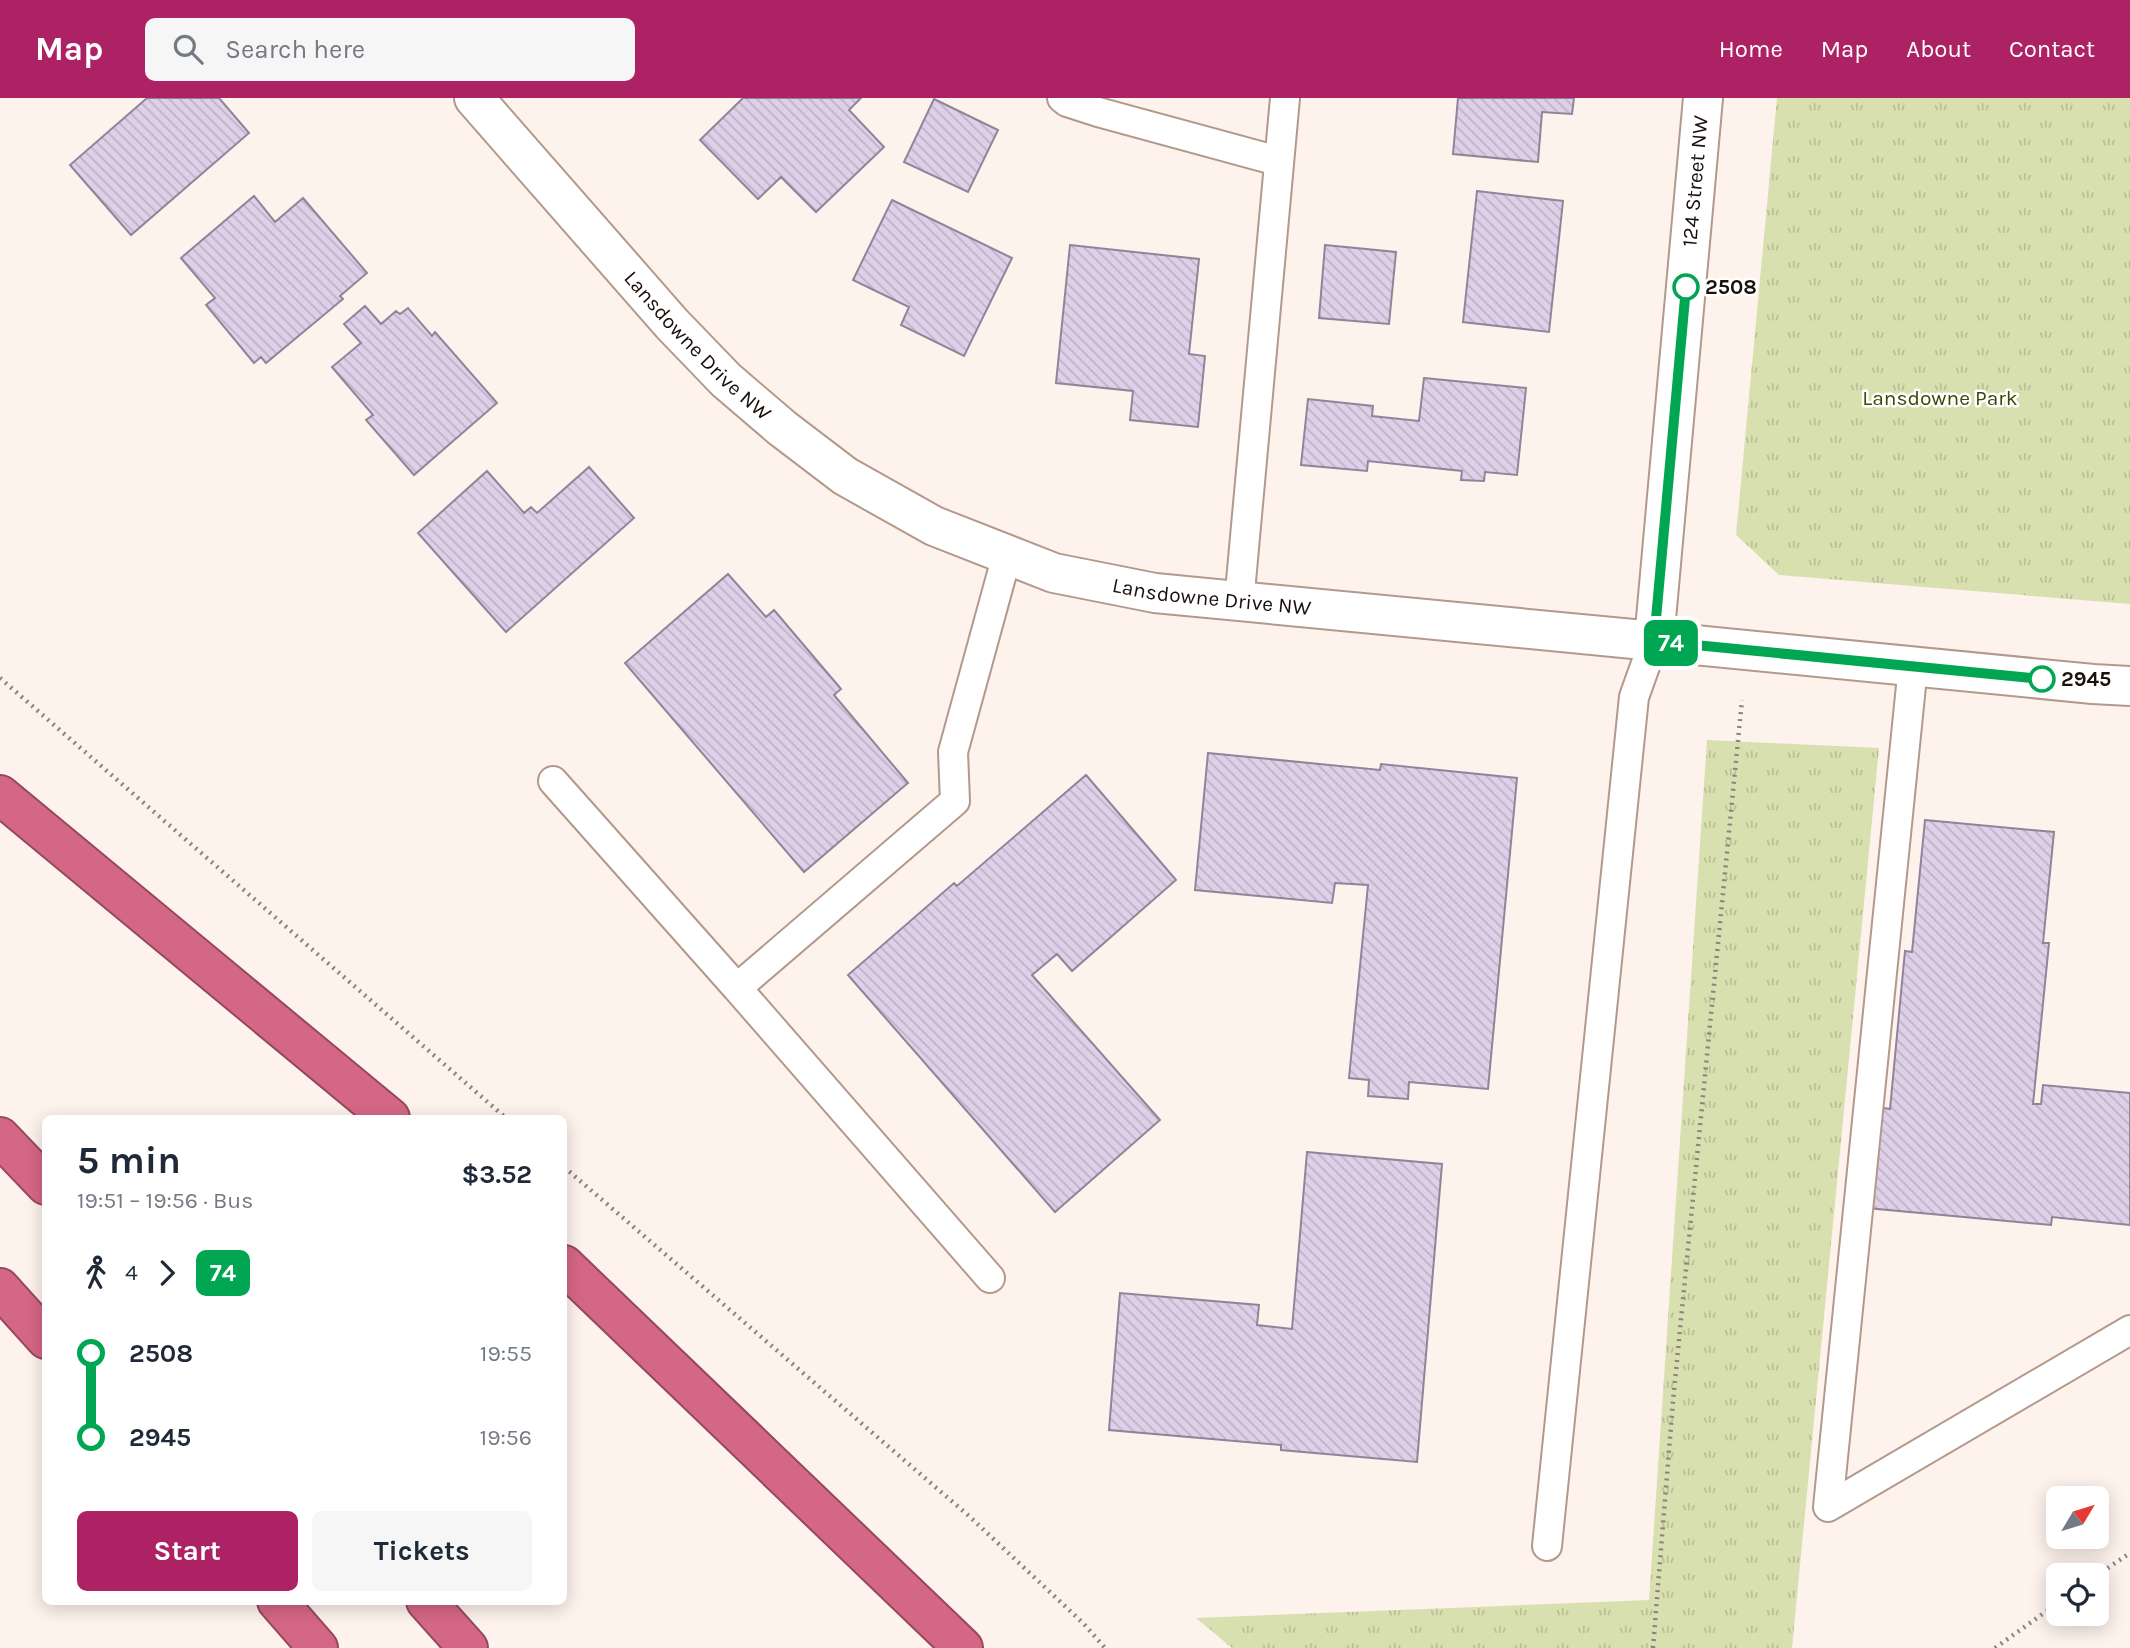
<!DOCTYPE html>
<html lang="en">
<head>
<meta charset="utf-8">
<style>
  body { margin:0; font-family:Karla,sans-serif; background:#f6f6f7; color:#1f2937; height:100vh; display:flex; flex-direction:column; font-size:26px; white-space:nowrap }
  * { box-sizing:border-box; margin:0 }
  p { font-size:23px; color:#747a83 }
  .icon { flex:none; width:38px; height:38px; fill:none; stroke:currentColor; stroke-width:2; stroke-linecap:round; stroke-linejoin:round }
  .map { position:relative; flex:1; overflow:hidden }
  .drawer { position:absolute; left:42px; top:1017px; width:525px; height:490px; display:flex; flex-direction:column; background:#fff; border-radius:10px; box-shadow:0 4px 18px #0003 }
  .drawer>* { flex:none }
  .badge { padding:0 14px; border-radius:10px; font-size:24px; line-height:46px }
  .needle { width:46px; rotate:52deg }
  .buttons { position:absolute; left:2046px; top:1388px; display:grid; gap:14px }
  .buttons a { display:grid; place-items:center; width:63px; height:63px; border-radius:10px; background:#fff; box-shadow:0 4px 18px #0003; font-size:35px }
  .map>.badge { position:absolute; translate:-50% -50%; box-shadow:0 0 0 4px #fff }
  .legs { display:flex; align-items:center; gap:10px; height:77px; padding:0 35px; font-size:23px }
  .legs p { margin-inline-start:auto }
  .overview { display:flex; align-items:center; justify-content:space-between; height:119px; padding:0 35px }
  h1 { font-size:38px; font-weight:700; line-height:52px }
  .button { display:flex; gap:14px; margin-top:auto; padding:14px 35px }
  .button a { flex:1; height:80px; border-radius:10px; background:#ad2264; color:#fff; font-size:28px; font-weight:700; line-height:80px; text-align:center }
  .button a+a { background:#f6f6f7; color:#1f2937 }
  ul { padding:0 35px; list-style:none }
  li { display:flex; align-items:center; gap:24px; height:84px; font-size:26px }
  li i { display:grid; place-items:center; width:10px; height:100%; margin:0 9px; background:currentColor }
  li i::after { content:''; width:18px; height:18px; margin:-9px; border:5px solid; border-radius:50%; background:#fff }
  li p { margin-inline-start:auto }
  li:first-child i { background:linear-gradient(#0000 50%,currentColor 0) }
  li:last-child i { background:linear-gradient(currentColor 50%,#0000 0) }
  header { display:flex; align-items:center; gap:42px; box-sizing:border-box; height:98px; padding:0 35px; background:#ad2264; color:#fff }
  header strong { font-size:33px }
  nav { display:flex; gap:38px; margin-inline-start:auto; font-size:24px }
  .search { width:490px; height:63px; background:#f6f6f7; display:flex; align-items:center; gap:18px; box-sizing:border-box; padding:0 24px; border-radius:10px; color:#747a83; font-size:26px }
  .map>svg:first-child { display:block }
</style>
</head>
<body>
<header>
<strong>Map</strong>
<div class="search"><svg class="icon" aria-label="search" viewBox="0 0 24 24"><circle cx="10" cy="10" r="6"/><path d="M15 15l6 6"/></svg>Search here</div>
<nav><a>Home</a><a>Map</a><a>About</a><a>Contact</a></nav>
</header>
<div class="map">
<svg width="2130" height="1550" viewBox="0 0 2130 1550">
  <defs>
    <pattern id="park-tufts" width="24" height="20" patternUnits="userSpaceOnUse" patternTransform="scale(1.75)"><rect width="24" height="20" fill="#d9e0af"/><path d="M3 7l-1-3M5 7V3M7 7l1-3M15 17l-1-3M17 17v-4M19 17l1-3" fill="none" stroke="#babf95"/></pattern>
    <pattern id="building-back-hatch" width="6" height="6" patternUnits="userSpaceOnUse" patternTransform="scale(1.75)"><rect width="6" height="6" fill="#ded0e8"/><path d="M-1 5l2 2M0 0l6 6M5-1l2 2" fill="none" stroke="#beb2c6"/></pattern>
  </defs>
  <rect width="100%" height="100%" fill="#fef2ed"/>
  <path fill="url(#park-tufts)" d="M1777 0H2130V506L1779 477 1736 437Z
    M1707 642 1879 650 1792 1550H1232L1196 1520 1649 1502Z"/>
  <path fill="url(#building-back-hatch)" stroke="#91849a" stroke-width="2" d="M147 0H219L249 35 131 137 70 67Z
    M743 0H861L849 12 884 49 816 114 781 79 758 101 700 42Z
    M1458 0H1574L1572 16 1542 14 1538 64 1453 56Z
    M934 1 998 32 968 94 904 64Z
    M1477 93 1563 103 1549 234 1463 224Z
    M254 98 275 124 303 100 367 175 340 198 343 201 266 265 261 259 254 265 206 207 215 200 181 160Z
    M892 102 1012 160 964 258 901 227 909 209 853 182Z
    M1070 147 1199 161 1189 256 1205 258 1198 329 1130 322 1133 293 1056 285Z
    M1325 147 1396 154 1389 226 1319 220Z
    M365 208 381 226 396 213 400 216 408 210 432 238 435 234 497 305 414 377 366 322 373 317 332 269 361 245 344 226Z
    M1424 280 1526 290 1517 377 1485 374 1484 383 1461 382 1462 373 1368 363 1367 373 1301 367 1308 301 1373 308 1372 318 1419 323Z
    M589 369 634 420 506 534 418 435 487 373 524 415 531 409 537 415Z
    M728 476 766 519 774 512 841 591 834 597 908 685 804 774 625 565Z
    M1208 655 1380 672 1381 666 1517 680 1488 991 1409 984 1408 1001 1368 998 1369 982 1349 980 1368 787 1335 785 1332 805 1195 792Z
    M1086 677 1176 782 1072 873 1057 856 1032 877 1160 1022 1055 1114 848 877 954 785 957 788Z
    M1925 722 2054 734 2043 845H2049L2033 1006H2041L2043 987 2130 995V1127L2052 1119 2051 1127 1867 1110 1877 1009 1890 1011 1905 853 1912 854Z
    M1307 1054 1442 1066 1417 1364 1281 1352V1347L1109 1332 1120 1195 1259 1207 1257 1227 1292 1231Z"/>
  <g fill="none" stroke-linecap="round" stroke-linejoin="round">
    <g stroke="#b3998c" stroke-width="32">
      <path id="service" d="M1062 0 1067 4 1098 14 1278 63
        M1239 505 1285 0
        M1913 568 1828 1409 2130 1232
        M553 683 737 890
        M990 1180 737 890 955 703 953 654 1007 457
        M1547 1448 1634 599 1654 543"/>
    </g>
    <g stroke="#b3998c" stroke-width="42">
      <g id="minor">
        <path id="s1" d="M474 0 672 226 726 282 782 330 845 378 934 428 1054 475 1155 495 1654 543"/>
      </g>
    </g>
    <g stroke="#b3998c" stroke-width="42">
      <path id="tertiary" d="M1703 0 1654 543 2093 586 2130 588"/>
    </g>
    <g stroke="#94495b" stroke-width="42">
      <path id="motorway" d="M0 697 390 1020
        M0 1039 46 1087
        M564 1167 963 1550
        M0 1190 46 1241
        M277 1503 318 1550
        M426 1503 468 1550"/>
    </g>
    <path stroke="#8d827d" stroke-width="4.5" stroke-dasharray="2 5" stroke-linecap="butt" d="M0 580 506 1020
      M564 1069 969 1418 1084 1526 1105 1550
      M2096 1478 2130 1455
      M1653 1550 1673 1303 1742 602
      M1995 1550 2058 1505"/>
    <use href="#service" stroke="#fff" stroke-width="28"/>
    <use href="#minor" stroke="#fff" stroke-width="38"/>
    <use href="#tertiary" stroke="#fff" stroke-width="38"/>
    <use href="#motorway" stroke="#d56786" stroke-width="38"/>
  </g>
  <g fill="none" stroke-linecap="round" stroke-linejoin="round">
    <g stroke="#fff" stroke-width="16">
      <path id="line-1" d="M1686 189 1654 543 2042 581"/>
    </g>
    <use href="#line-1" stroke="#00a651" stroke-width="10"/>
  </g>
  <g fill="#fff" stroke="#00a651" stroke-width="3.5">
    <circle cx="1686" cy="189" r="12"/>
    <circle cx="2042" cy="581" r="12"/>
  </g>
  <g text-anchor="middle" stroke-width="5" stroke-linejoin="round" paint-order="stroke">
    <g font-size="21" fill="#1a100c" stroke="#fff">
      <text transform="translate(1695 83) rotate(-85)" y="7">124 Street NW</text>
      <text dy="7" stroke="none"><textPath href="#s1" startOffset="334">Lansdowne Drive NW</textPath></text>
      <text dy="7" stroke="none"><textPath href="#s1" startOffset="922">Lansdowne Drive NW</textPath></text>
    </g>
    <g font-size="21" font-weight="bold" fill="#1a100c" stroke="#fff" text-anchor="start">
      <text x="1705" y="196">2508</text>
      <text x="2061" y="588">2945</text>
    </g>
    <g font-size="21" fill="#414605" stroke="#fff">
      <text x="1940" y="307">Lansdowne Park</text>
    </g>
  </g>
</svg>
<div class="buttons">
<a><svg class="needle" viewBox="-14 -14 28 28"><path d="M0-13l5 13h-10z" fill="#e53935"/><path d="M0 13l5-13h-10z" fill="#747a83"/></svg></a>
<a><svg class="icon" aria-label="locate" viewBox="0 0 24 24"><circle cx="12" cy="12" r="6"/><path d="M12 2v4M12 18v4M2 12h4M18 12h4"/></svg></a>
</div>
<b class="badge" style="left:1671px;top:545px;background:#00a651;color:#fff">74</b>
<section class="drawer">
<div class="overview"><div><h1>5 min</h1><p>19:51 – 19:56 · Bus</p></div><b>$3.52</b></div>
<div class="legs"><svg class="icon" aria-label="walk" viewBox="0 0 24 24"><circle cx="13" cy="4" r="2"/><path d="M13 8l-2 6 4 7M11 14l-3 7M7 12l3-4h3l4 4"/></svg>4<svg class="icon" aria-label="forward" viewBox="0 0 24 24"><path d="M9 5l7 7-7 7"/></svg><b class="badge" style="background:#00a651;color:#fff">74</b></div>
<ul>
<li><i style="color:#00a651"></i><b>2508</b><p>19:55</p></li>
<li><i style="color:#00a651"></i><b>2945</b><p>19:56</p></li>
</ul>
<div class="button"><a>Start</a><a>Tickets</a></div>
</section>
</div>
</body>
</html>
